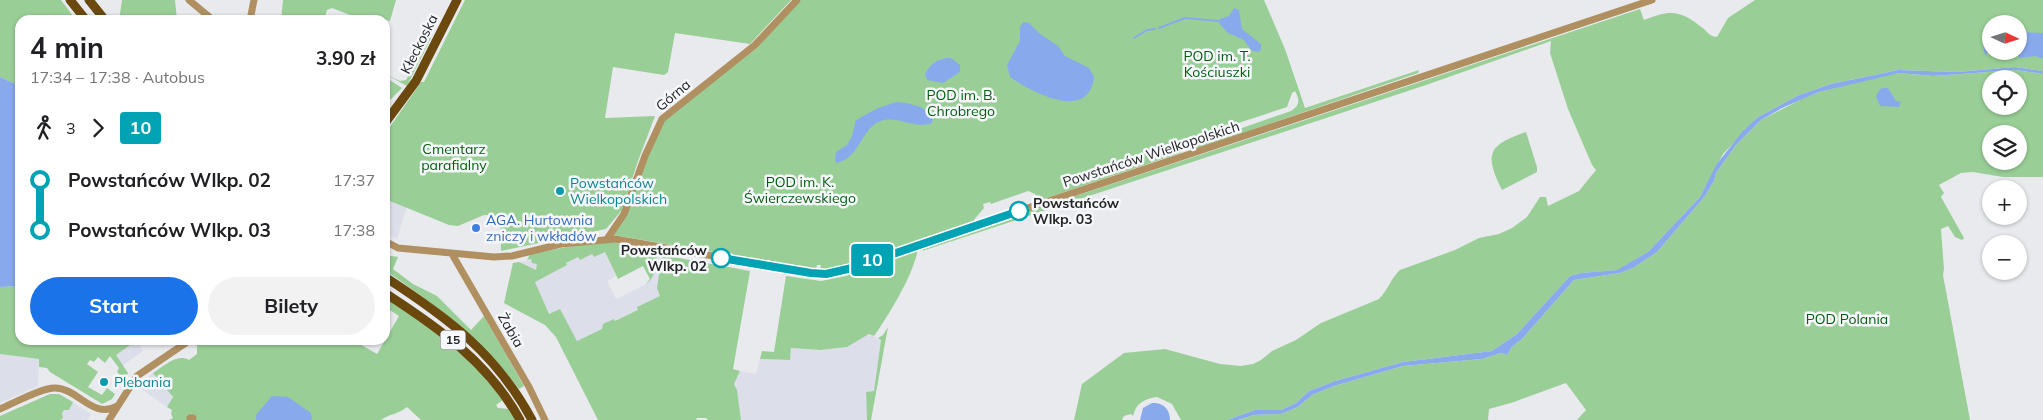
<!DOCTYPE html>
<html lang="pl">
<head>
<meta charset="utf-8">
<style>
  body { margin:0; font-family:Mulish,sans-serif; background:#f2f2f2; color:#202124; height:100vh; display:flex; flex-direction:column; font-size:19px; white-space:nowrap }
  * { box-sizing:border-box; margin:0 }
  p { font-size:16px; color:#757577 }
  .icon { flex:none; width:28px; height:28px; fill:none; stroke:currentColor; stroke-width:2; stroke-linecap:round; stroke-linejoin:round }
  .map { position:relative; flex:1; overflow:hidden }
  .panel { position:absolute; left:15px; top:15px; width:375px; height:330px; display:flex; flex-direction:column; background:#fff; border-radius:15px; box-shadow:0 1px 4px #0004 }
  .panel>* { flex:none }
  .badge { padding:0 10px; border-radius:4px; font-size:18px; line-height:32px }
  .needle { width:32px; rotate:94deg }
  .tools { position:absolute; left:1982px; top:15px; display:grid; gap:10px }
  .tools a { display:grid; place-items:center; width:45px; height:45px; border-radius:50%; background:#fff; box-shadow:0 1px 4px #0004; font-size:25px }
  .map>.badge { position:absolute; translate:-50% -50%; box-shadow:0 0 0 2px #fff }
  .legs { display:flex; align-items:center; gap:8px; height:55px; padding:0 15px; font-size:16px }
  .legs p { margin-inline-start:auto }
  .overview { display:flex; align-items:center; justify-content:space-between; height:85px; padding:0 15px }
  h1 { font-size:28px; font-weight:700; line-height:38px }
  .action { display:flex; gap:10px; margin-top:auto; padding:10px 15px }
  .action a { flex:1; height:58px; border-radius:30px; background:#1a73e8; color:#fff; font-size:20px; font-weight:700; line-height:58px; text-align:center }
  .action a+a { background:#f2f2f2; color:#202124 }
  ul { padding:0 15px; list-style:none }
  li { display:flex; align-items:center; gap:18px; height:50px; font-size:19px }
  li i { display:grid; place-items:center; width:8px; height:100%; margin:0 6px; background:currentColor }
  li i::after { content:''; width:12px; height:12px; margin:-6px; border:4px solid; border-radius:50%; background:#fff }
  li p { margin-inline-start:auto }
  li:first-child i { background:linear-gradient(#0000 50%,currentColor 0) }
  li:last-child i { background:linear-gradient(currentColor 50%,#0000 0) }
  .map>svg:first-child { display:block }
</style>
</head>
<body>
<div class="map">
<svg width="2043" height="420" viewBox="0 0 2043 420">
  <rect width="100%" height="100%" fill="#e9eaee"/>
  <path fill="#dcdeea" d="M385 199 407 206 397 239 386 233Z
    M604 249 616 276 607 281 616 299 646 284 650 279 654 254 668 256 663 399 598 420 556 337 545 325 504 303 513 263Z
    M869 334 881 340 874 391 866 393 867 420H741L737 390 734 384 740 371 756 374 760 359 790 360 791 348 820 350 847 347Z
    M98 340H135L143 351 119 368Z
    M0 354 39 359 38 386 0 403Z
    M153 373 173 397 167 407 137 386Z
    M50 394H59L91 414 87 420H0V416Z"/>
  <path fill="#99cf97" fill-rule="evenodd" d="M0 0H61L76 20H20V86L0 77Z
    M122 0H175L177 20H119Z
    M283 0H396L390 21 383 19 363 20 332 8 327 10 324 20H281Z
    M465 0H791L750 44 675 33 668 72 664 75 613 67 605 118 655 116 638 161 622 210 606 229 501 251 500 216 484 215 458 226 449 225 385 199V134L421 82H424Z
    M801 0H1264L1285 49 1305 108 1419 70 1418 73 1193 150 1196 144 1291 111C1300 105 1300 100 1295 91L1292 93 1287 107 1184 141 1186 147 1180 153 1041 200 1035 194 1028 191 991 204 990 202 983 204 984 208 973 221 839 269 820 270 821 265H817L816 270H811L769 263 770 260H766L765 263 732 255V253L724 254V251H721L720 253 699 250V246L696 245V249L613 235 665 119 757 48Z
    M1755 0H2043V71L2015 67 1957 72 1898 70 1831 84 1799 95 1758 117 1723 154 1700 197 1648 252 1618 270 1581 273 1570 276 1517 334 1492 351 1403 362 1335 381 1309 391 1296 403 1281 410H1255L1227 420H1181L1172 404 1157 397C1144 399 1136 403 1133 416L1131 414 1124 416 1122 420H1074L1082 384 1124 353 1165 349 1220 364 1241 366 1253 364 1261 360 1272 351 1296 340 1321 323 1379 299C1388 290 1391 278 1400 270L1455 250 1479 238 1499 234 1512 228 1527 217 1540 197H1546L1548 206 1579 191 1596 170 1592 165 1568 109 1550 53 1551 41 1426 85 922 251 925 246 1640 9 1644 20C1672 9 1680 10 1704 29 1708 33 1711 37 1717 37L1728 18ZM1991 24H2019V51H1991Z
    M430 35 431 38 407 86 385 74 400 81 406 80Z
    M2016 70 2043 74V177H2003L1973 172 1961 173 1939 185 1944 193 1941 197 1964 238 1962 240 1955 237 1948 226 1941 229 1944 269 1943 275 1970 420H1577L1586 410 1566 383 1514 402 1489 409 1488 420H1238L1254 415 1281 414 1298 407 1312 395 1334 386 1403 366 1482 359 1501 353 1507 355 1512 347 1523 338 1574 280 1620 273 1633 268 1657 252 1705 196 1714 181 1716 173 1736 145 1761 120 1802 99 1819 92 1881 76 1899 73 1933 76ZM1991 79H2019V106H1991ZM1991 134H2019V161H1991Z
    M385 77 402 88 389 101 385 114Z
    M1526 132 1537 167V172L1502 190C1484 154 1488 145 1526 132Z
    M611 242 655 250C659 259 655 279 646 284L650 279 643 266 618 279 605 252 594 257 592 254 580 260 578 257 566 263 567 265 535 282 549 314 560 309 577 341 602 329 603 324 614 319 615 321 638 310 637 307 660 296 657 288 662 255 750 271 733 369 740 371 734 384 737 390 741 420H708L706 418H697L696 420H598L556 337 545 325 504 303 513 263 519 262 536 270 537 264 532 263 531 259 527 260 530 254 588 243Z
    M918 248C915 272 889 315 874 336L869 334 847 347 820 350 791 348 790 360 760 359 762 351 774 352 786 276 821 281 846 276Z
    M385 255 398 257 393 269 413 284 437 296 471 330 484 316 524 386 519 389C482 338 436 306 385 270Z
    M20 286V340H130V345L116 355 128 373 124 379 117 372 119 368 110 356 105 363 98 357 94 362 90 360 87 364 98 372 88 387 102 395 107 388 115 394 112 399 102 404 99 402 50 372 47 368 39 367V359L0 354V287Z
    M385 298 429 326 477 368 503 400 496 405 498 408 509 409 515 420H421L407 407C399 414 389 414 381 420H169L173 418 171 414 172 410 167 407 173 397 153 373C164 366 177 353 189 360L197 354V345L203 340H353L377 354 399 316 385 307Z
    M888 327 871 420H867L866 392 874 391 881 340 878 338 883 335Z
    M50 394H59L73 402 69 410H64L62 413 63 418 60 420H0V416Z"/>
  <path fill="#88aaed" d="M1234 8 1239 10 1242 29 1261 44V50L1258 52 1251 50 1244 40 1228 33 1219 23 1220 19 1229 16Z
    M1023 22 1029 23 1040 34 1058 46 1065 56 1089 68 1094 77C1089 123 1031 92 1010 77L1007 65 1020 41V27Z
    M2019 32 2043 33V59L2035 56 2020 58 2017 55 1990 51 1985 55 1983 44 1985 43 1988 48 1991 49V51H2019Z
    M947 58H951L960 65V72L943 83 927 80 925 74C931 64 935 60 947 58Z
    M2015 67 2043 71V74L2016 70 1933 76 1899 73 1819 92 1782 108 1761 120 1736 145 1716 173 1714 181 1705 196 1657 252 1633 268 1620 273 1574 280 1523 338 1512 347 1507 355 1501 353 1482 359 1403 366 1334 386 1312 395 1298 407 1281 414 1254 415 1238 420H1227L1255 410H1281L1296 403 1309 391 1335 381 1403 362 1492 351 1517 334 1570 276 1581 273 1617 270 1648 252 1700 197 1716 165 1742 132 1758 117 1799 95 1831 84 1898 70 1957 72Z
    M0 77 20 86V286L0 287Z
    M1883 88H1888L1896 101 1901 102 1899 107 1880 106 1876 96 1880 89Z
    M896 102C911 103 926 106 933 119L932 123C915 130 898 115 881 121 861 128 860 158 837 163L835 161 836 152 847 145 852 136 856 120 876 109Z
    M272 396 288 397 311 413 312 420H256V415Z
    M1152 403C1163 402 1170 409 1170 420H1140L1143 408Z"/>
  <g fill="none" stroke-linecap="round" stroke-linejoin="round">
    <path stroke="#88aaed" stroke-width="2" d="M1159 28 1185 18 1219 21
      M1134 38 1147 30 1155 29"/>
    <path stroke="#b08f61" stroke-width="7" d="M189 0 213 20
      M250 20 254 0
      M607 239 624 214 645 156 662 119 755 45 797 0
      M385 241 398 248 494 257 512 256 561 244 615 239 811 273 826 274 839 271 1652 0
      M452 254 529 387 545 420
      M0 409C14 403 41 388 55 388 78 388 93 420 117 406
      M109 420 137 376 190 340
      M190 420V418H193"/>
    <path stroke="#6b490e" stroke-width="9" d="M70 0 86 20
      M89 0 105 20
      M385 123 416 81 457 0
      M385 277C448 318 496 353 532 420
      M385 293C439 328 489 363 520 420"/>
  </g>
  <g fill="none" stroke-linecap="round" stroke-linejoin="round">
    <g stroke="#fff" stroke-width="11">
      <path id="line-1" d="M721 258 811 273 826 274 852 268 1019 211"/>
    </g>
    <use href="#line-1" stroke="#00a3b4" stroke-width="8"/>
  </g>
  <g fill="#0f9aa8" stroke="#f6f7fb" stroke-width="2">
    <circle cx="560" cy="191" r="5"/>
    <circle cx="104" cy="382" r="5"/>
  </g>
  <g fill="#fff" stroke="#00a3b4" stroke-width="2.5">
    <circle cx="1019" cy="211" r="9"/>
    <circle cx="721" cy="258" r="9"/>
  </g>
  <circle fill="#3f7fe0" stroke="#f6f7fb" stroke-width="2" cx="476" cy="228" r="5"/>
  <g text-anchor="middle" stroke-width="5" stroke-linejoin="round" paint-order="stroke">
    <rect fill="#f6f7fb" stroke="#646467" stroke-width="1" x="440.5" y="330.5" width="25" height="19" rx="4"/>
    <g font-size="12" font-weight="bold" fill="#252527">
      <text x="453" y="344">15</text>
    </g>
    <g font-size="14" fill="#252527" stroke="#f6f7fb">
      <text transform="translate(419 44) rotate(-63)" y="5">Kłeckoska</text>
      <text transform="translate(673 95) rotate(-40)" y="5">Górna</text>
      <text transform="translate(1151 154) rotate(-18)" y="5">Powstańców Wielkopolskich</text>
      <text transform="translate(511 330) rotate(60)" y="5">Żabia</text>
    </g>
    <g font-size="14" fill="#025e0e" stroke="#f6f7fb">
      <text x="1217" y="61">POD im. T.<tspan x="1217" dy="16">Kościuszki</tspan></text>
      <text x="961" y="100">POD im. B.<tspan x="961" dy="16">Chrobrego</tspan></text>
      <text x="454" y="154">Cmentarz<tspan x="454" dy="16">parafialny</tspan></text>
      <text x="800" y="187">POD im. K.<tspan x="800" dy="16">Świerczewskiego</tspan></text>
      <text x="1847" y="324">POD Polania</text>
    </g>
    <g font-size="14" fill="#0d838f" stroke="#f6f7fb" text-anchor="start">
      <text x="570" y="188">Powstańców<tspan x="570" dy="16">Wielkopolskich</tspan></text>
      <text x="114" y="387">Plebania</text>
    </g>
    <g font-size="14" font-weight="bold" fill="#252527" stroke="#f6f7fb" text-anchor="start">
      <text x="1033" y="208">Powstańców<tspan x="1033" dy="16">Wlkp. 03</tspan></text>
      <text x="707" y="255" text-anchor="end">Powstańców<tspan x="707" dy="16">Wlkp. 02</tspan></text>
    </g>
    <g font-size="14" fill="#366cbe" stroke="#f6f7fb" text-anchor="start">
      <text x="486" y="225">AGA. Hurtownia<tspan x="486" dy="16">zniczy i wkładów</tspan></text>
    </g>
  </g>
</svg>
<div class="tools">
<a><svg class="needle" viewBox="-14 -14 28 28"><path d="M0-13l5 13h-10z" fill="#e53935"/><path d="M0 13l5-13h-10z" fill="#757577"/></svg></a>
<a><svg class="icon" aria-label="locate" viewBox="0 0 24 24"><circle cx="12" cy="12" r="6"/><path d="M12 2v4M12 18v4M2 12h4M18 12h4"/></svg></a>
<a><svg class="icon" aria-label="layers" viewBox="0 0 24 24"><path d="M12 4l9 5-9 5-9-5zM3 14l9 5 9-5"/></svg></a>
<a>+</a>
<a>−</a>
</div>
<b class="badge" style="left:872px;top:260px;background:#00a3b4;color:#fff">10</b>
<section class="panel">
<div class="overview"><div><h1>4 min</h1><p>17:34 – 17:38 · Autobus</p></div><b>3.90 zł</b></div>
<div class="legs"><svg class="icon" aria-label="walk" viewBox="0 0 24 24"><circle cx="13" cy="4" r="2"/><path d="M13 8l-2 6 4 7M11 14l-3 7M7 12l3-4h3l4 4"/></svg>3<svg class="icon" aria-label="forward" viewBox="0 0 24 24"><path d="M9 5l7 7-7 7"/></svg><b class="badge" style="background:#00a3b4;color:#fff">10</b></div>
<ul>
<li><i style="color:#00a3b4"></i><b>Powstańców Wlkp. 02</b><p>17:37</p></li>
<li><i style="color:#00a3b4"></i><b>Powstańców Wlkp. 03</b><p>17:38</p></li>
</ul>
<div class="action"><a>Start</a><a>Bilety</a></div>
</section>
</div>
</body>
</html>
